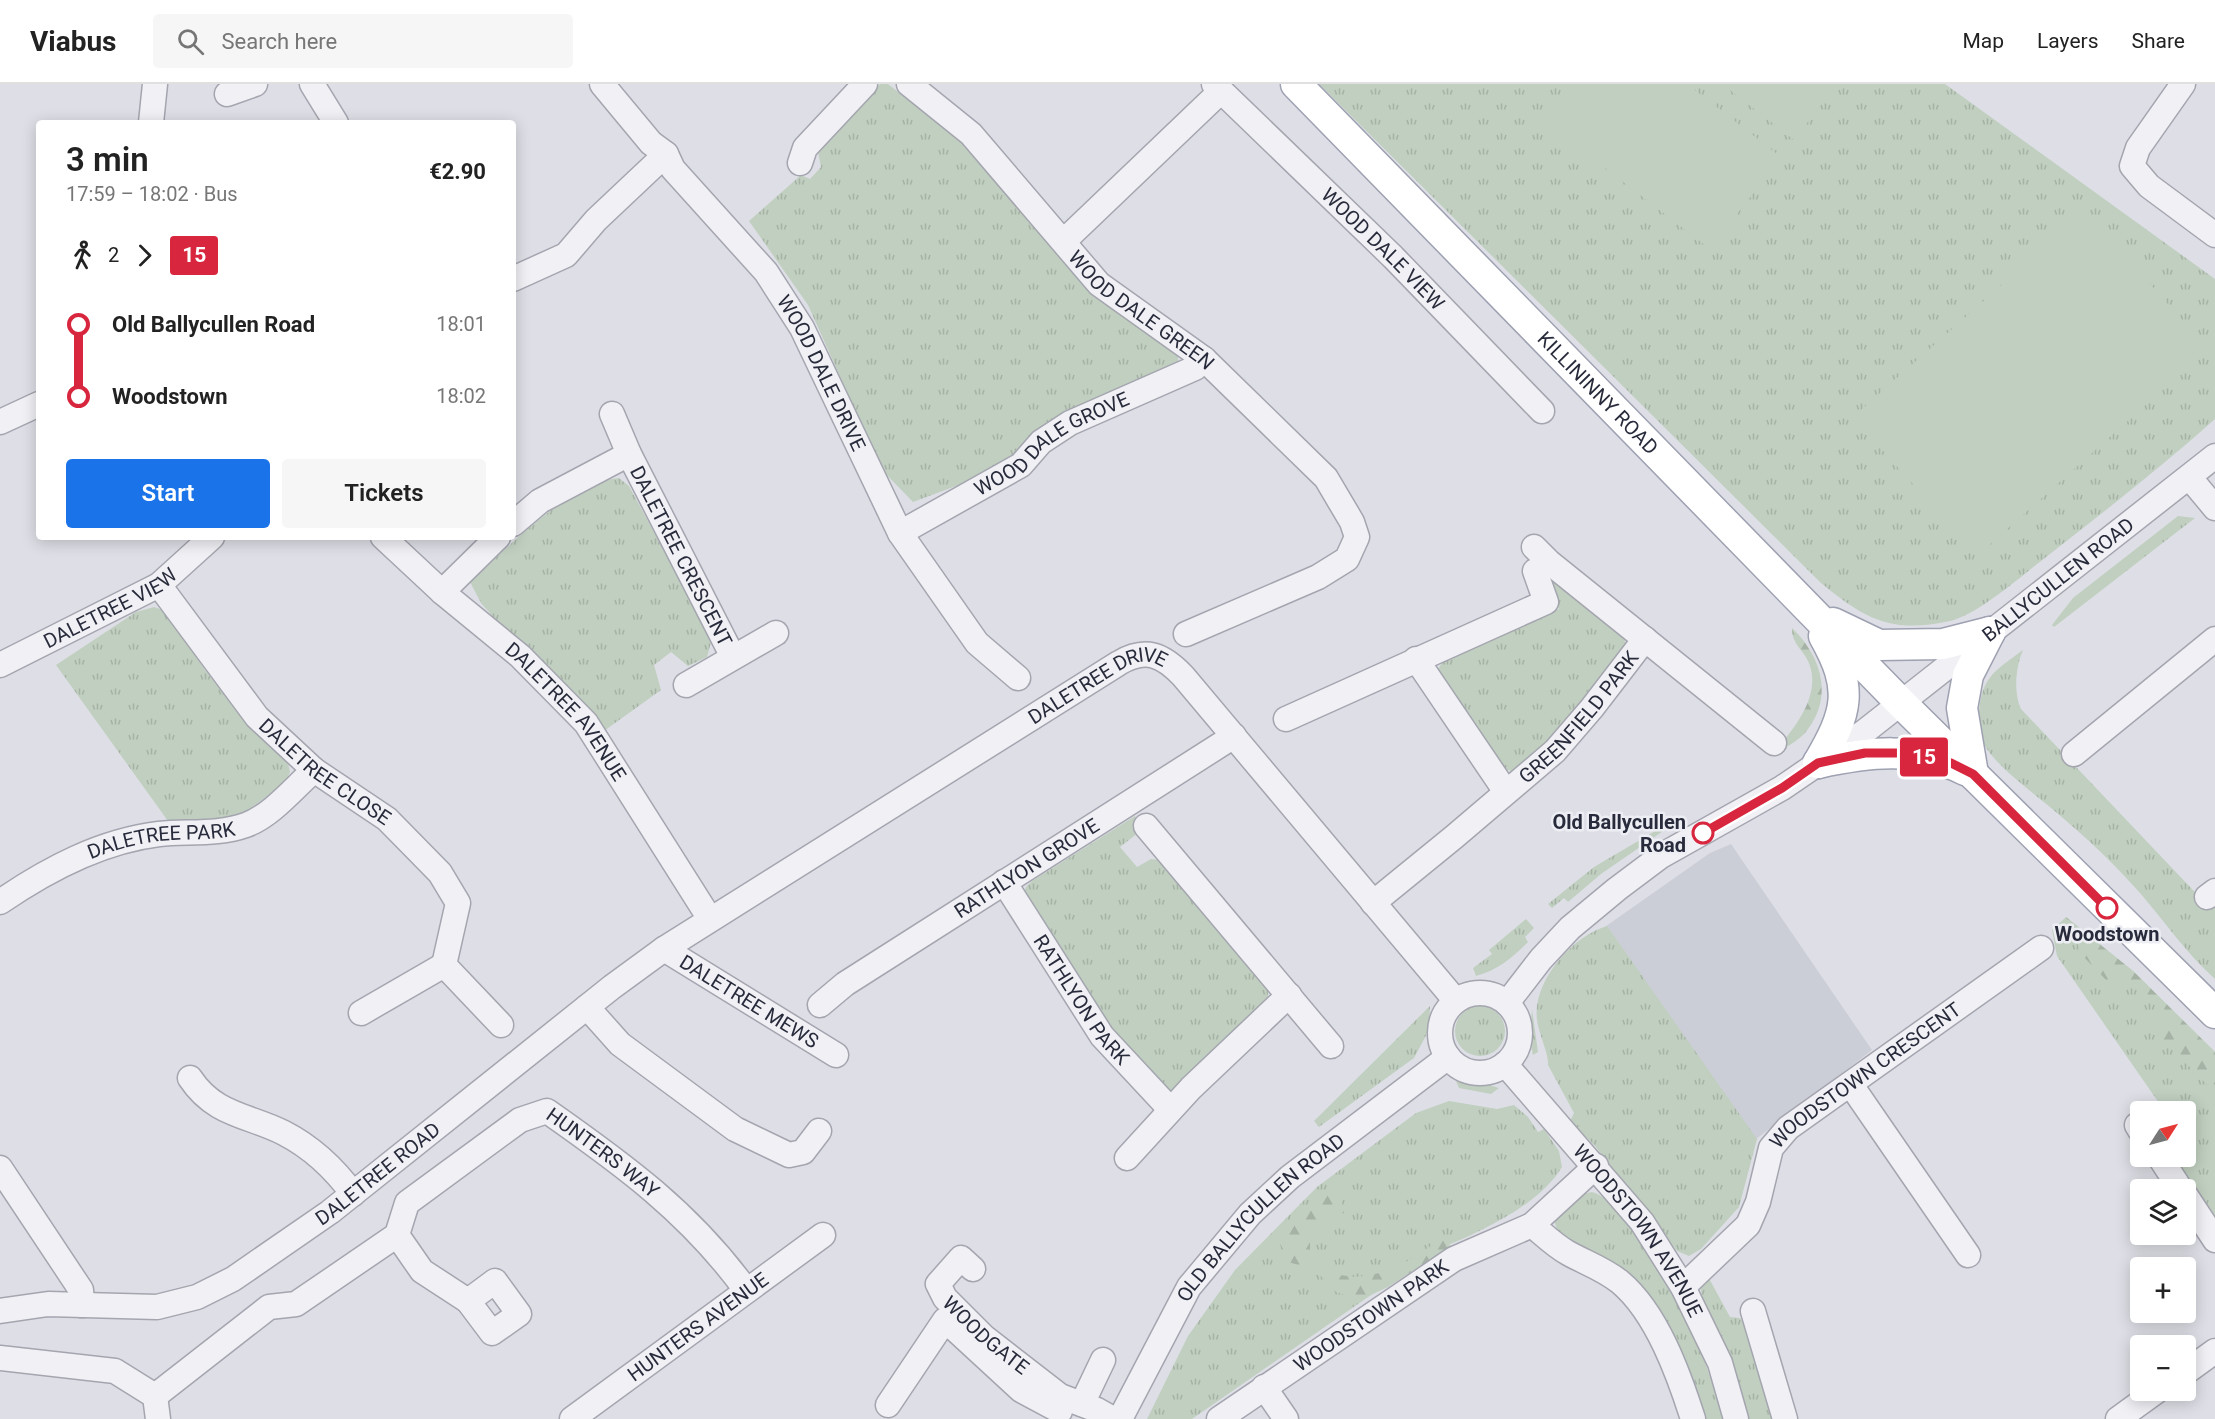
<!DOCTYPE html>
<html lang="en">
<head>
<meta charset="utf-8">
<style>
  body { margin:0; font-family:Roboto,sans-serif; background:#f6f6f6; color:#222; height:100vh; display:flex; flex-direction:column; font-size:22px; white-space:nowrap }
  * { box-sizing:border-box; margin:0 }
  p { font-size:20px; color:#767676 }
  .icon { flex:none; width:33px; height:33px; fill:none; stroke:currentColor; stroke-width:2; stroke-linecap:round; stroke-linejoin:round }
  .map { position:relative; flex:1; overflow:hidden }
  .side { position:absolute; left:36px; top:36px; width:480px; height:420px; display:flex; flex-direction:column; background:#fff; border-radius:6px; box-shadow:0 3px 15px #0003 }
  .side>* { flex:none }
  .badge { padding:0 12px; border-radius:4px; font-size:21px; line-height:39px }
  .needle { width:39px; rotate:54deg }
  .buttons { position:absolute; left:2130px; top:1017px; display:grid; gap:12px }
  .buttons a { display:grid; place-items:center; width:66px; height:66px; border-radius:6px; background:#fff; box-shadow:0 3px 15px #0003; font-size:30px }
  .map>.badge { position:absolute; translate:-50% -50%; box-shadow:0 0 0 3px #fff }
  .legs { display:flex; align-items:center; gap:9px; height:66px; padding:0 30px; font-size:20px }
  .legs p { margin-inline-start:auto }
  .summary { display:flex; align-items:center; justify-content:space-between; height:102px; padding:0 30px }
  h1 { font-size:33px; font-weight:600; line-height:45px }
  .cta { display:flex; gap:12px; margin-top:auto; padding:12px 30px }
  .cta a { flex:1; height:69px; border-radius:6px; background:#1a73e8; color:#fff; font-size:24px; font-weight:600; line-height:69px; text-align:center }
  .cta a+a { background:#f6f6f6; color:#222 }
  ul { padding:0 30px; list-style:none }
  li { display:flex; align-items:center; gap:21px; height:72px; font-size:22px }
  li i { display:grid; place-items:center; width:9px; height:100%; margin:0 8px; background:currentColor }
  li i::after { content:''; width:15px; height:15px; margin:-8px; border:4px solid; border-radius:50%; background:#fff }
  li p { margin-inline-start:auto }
  li:first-child i { background:linear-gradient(#0000 50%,currentColor 0) }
  li:last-child i { background:linear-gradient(currentColor 50%,#0000 0) }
  header { display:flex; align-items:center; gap:36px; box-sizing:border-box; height:84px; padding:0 30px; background:#fff; border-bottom:2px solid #e0e0e0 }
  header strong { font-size:28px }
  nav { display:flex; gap:33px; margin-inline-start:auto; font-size:21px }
  .search { width:420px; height:54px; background:#f6f6f6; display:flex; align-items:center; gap:15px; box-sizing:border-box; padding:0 21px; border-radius:6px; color:#767676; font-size:22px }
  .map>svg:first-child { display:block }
</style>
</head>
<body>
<header>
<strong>Viabus</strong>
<div class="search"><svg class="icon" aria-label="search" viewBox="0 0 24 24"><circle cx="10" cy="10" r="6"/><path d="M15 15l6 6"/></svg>Search here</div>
<nav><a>Map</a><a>Layers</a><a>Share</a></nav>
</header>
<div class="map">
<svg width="2215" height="1335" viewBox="0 0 2215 1335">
  <defs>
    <pattern id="grass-tufts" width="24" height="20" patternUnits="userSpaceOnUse" patternTransform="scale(1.5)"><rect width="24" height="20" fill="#c0cfbf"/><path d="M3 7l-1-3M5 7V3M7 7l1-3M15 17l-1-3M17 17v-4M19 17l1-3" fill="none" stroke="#a5b2a5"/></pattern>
    <pattern id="forest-firs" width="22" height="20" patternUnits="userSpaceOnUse" patternTransform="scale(1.5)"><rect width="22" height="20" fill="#c0cfbf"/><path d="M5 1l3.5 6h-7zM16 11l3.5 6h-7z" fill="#a5b2a5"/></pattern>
  </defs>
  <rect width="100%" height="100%" fill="#dedfe6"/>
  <path fill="#ccced7" d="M1731 760 1872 966 1751 1059 1599 847 1710 769Z"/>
  <path fill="url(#grass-tufts)" d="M880 0H888L967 62 1177 265 1179 283 1072 325 1046 339 1025 363 972 396 913 418 882 386 808 221 749 137 801 91 810 95 821 83 818 68Z
    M1319 0H1945L2215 195V335C2159 385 2100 431 2041 477 2019 494 1977 531 1950 537 1891 550 1865 535 1821 499Z
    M619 394 629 402 712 555 707 573 688 582 671 568 654 581 661 606 604 647 502 543 481 519 470 498C505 466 571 397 619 394Z
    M2178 432 2195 434 2054 543 2052 541 2073 514Z
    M1545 488 1622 550 1628 565 1579 630 1523 683 1511 687 1502 684 1441 597 1438 585 1444 576 1559 525Z
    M154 523 166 527 205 586 238 628 288 679 290 688 285 699 238 733 168 737 56 581 136 528Z
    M2023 566C2016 582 2013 608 2021 625L2210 824 2215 822V895C2186 869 2165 838 2140 809 2107 771 2068 737 2029 706 2012 692 1988 673 1980 652 1978 645 1979 637 1979 629 1981 593 1996 586 2023 566Z
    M1135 732 1143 745 1120 763 1137 783 1151 775 1160 776 1268 906V919L1178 1007 1163 1006 1127 970 1023 810 1026 803 1032 797Z
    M1667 740 1669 743 1601 790 1568 818 1564 814 1552 824 1548 820 1594 783Z
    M2066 833 2133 887 2215 968V1138L2170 1073 2186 1072V1028L2157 1027 2159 1019 2057 872 2052 846Z
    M1526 835 1534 844 1525 853 1528 858C1512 874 1498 886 1476 892L1473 884 1492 870 1489 866Z
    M1607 842 1757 1055 1739 1123 1701 1165 1689 1172 1677 1167 1595 1062 1570 1037 1574 1029 1548 981C1549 970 1539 951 1537 936 1532 898 1572 852 1607 842Z
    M1430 922 1429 946 1414 974 1319 1043 1314 1037Z
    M1455 947a25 25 0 1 1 50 0a25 25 0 1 1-50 0Z
    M1532 925 1538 968 1533 971 1530 955Z
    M1456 997H1477L1499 1004 1491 1010 1459 1004Z
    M1449 1017 1497 1025 1514 1021 1528 1033 1538 1048 1544 1045 1559 1067 1562 1083C1539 1122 1476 1150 1436 1166L1192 1335H1147L1188 1252 1235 1186 1317 1103 1416 1029Z
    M1592 1108C1628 1117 1686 1230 1700 1265 1709 1288 1716 1312 1723 1335H1699L1628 1193 1599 1171 1574 1162 1558 1150 1554 1135 1582 1110Z
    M1705 1187 1730 1233 1740 1234 1744 1238 1772 1335H1748L1727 1269 1702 1214 1700 1200Z"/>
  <path fill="url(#forest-firs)" d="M1792 544C1820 571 1834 610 1808 645 1800 657 1782 665 1770 673 1791 648 1824 612 1808 577 1802 565 1791 558 1792 544Z
    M2066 833 2133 887 2215 968V1009L2159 951 2157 923 2131 899 2108 898 2082 871Z
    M1322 1109 1341 1113 1344 1129C1332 1131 1321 1143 1310 1148V1168L1331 1190 1356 1193 1392 1187 1443 1154 1451 1162 1388 1203 1360 1216 1336 1208 1316 1187 1289 1178 1280 1160C1287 1139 1307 1126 1322 1109Z"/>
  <path fill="#c0cfbf" d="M1572 0H1687L1781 73 1710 165 1544 37Z
    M1722 0H1837L1794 56Z
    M2085 127 2208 265 1977 472 1853 333Z"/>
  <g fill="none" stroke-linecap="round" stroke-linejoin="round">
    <g stroke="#a4a5af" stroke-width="27">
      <g id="minor">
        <path d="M312 0 336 39"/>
        <path id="s1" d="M602 0 651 59 666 70 673 85 766 188 802 244 900 449 977 559 1018 594"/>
        <path id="s2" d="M909 0 971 50 1099 200 1204 275 1326 394 1352 438 1357 453 1347 475 1318 493 1186 550"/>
        <path id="s3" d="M1214 0 1393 173 1542 327"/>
        <path d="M2183 0 2138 64 2132 82 2149 102 2215 151"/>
        <path d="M227 10 255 0"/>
        <path d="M151 39 155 0"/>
        <path d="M800 79 805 64 865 0"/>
        <path d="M1064 157 1221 7"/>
        <path d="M513 195 566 171 596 136 666 70"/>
        <path id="s4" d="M612 330 629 370 733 573"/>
        <path d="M0 338 39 320"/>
        <path d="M2190 394 2215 424"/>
        <path d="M513 440 540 417 629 370"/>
        <path id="s5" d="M900 449 1021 381 1041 358 1070 339 1195 284 1204 275"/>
        <path id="s6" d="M383 453 442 508 520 572 586 639 710 835"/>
        <path d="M1534 463 1549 478 1774 659"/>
        <path id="s7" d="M159 501 257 633 314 686 387 735 440 789 458 819 444 881 501 941"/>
        <path d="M442 508 498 453"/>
        <path d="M1416 575 1506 708"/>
        <path id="s8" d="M0 581 159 501 212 453"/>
        <path d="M686 601 776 549"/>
        <path d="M1286 635 1546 518 1535 487"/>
        <path d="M2074 670 2215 555"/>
        <path d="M1146 742 1331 962"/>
        <path id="s9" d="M1004 798 1102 952 1170 1025"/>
        <path d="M2207 813 2215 807"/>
        <path id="s10" d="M0 818C48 785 101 757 159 750 188 747 218 751 246 741 271 732 294 704 314 686"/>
        <path id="s11" d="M1373 819 1454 753 1555 667 1592 624 1645 555"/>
        <path id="s12" d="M664 865 836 971"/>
        <circle cx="1480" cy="949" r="40"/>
        <path id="s13" d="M1507 919 1541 875 1570 844 1617 805 1661 772 1782 704 1864 648 2215 372"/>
        <path id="s14" d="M820 921 845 900 1234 652"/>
        <path d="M587 923 620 960 735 1045 789 1071 803 1068 819 1047"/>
        <path d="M361 929 444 881"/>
        <path id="s15" d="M1505 980 1642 1138 1683 1203 1720 1279 1736 1335"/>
        <path d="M190 994C215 1032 249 1031 284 1049 313 1064 334 1084 353 1110"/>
        <path d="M1851 1001 1968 1171"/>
        <path d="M2137 1041 2140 1046"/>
        <path d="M2159 1072 2181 1106"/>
        <path d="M1127 1074 1191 1004 1289 911"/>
        <path d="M0 1084 81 1206 82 1221"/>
        <path d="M2186 1112 2215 1156"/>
        <path d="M1532 1141C1543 1150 1555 1162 1568 1169 1586 1179 1604 1185 1620 1198 1657 1229 1679 1291 1693 1335"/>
        <path d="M397 1151 422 1187 468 1217"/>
        <path id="s16" d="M973 1185 961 1174 938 1200 945 1214 984 1253 1060 1312 1097 1326 1113 1335"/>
        <path d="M495 1197 519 1230 492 1249 468 1217Z"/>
        <path id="s17" d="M1683 1203 1748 1141 1758 1118 1771 1064 1788 1044 2041 864"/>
        <path id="s18" d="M0 1227 48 1220 157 1223 197 1213 233 1195 330 1128 612 903 664 865 1119 579C1146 563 1163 571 1183 592L1456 917"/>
        <path d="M1753 1227 1785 1335"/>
        <path d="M0 1274 115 1287 155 1312"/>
        <path d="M2186 1288 2215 1267"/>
        <path d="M1264 1303 1286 1335"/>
        <path id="s19" d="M155 1312 269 1223 296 1220 397 1151 407 1119 520 1036 547 1027C624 1081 690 1129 746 1206"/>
        <path d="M155 1312 158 1335"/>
        <path d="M1082 1320 1103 1276"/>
        <path d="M888 1321 945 1236 1021 1306 1060 1327"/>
        <path id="s20" d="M572 1335 823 1151"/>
        <path id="s21" d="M1120 1335 1189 1203 1250 1130 1290 1093 1448 973"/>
        <path id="s22" d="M1219 1335 1454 1175 1532 1141 1596 1082"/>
        <path d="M2118 1335 2158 1306"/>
      </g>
    </g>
    <g stroke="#9ea1b1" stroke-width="33">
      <g id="major">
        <path id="s23" d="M1296 0 1900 618 2215 929"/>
        <path d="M1833 539 1879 561 1943 560 1990 548"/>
        <path d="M1818 679C1848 628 1854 605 1824 552"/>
        <path d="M1818 679C1869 668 1916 662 1965 686"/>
        <path d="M1973 690 1962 624 1968 591 1990 548"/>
      </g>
    </g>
    <use href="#minor" stroke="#f0f0f5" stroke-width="24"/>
    <use href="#major" stroke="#fff" stroke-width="30"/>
  </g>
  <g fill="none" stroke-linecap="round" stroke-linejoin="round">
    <g stroke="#fff" stroke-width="14">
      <path id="line-1" d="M1703 749 1782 704 1818 679 1865 669H1903L1951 679 1973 690 2107 824"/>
    </g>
    <use href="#line-1" stroke="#d7263d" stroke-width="9"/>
  </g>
  <g fill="#fff" stroke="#d7263d" stroke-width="3">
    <circle cx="1703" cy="749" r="10"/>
    <circle cx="2107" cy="824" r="10"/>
  </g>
  <g text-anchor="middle" stroke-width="5" stroke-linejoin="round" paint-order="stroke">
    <g font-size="20" fill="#282b3b" stroke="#edeef4">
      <text dy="7" stroke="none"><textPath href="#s3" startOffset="236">WOOD DALE VIEW</textPath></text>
      <text dy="7" stroke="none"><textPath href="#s2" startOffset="326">WOOD DALE GREEN</textPath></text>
      <text dy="7" stroke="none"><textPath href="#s1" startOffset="366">WOOD DALE DRIVE</textPath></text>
      <text dy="7" stroke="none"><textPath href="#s23" startOffset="432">KILLININNY ROAD</textPath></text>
      <text dy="7" stroke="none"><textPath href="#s5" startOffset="177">WOOD DALE GROVE</textPath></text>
      <text dy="7" stroke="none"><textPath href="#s4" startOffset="158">DALETREE CRESCENT</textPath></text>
      <text dy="7" stroke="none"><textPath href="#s13" startOffset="699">BALLYCULLEN ROAD</textPath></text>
      <text dy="7" stroke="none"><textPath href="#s8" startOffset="124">DALETREE VIEW</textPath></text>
      <text dy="7" stroke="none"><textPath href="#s18" startOffset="1292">DALETREE DRIVE</textPath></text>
      <text dy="7" stroke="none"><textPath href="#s6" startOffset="254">DALETREE AVENUE</textPath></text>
      <text dy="7" stroke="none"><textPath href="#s11" startOffset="278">GREENFIELD PARK</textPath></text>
      <text dy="7" stroke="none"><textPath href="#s7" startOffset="252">DALETREE CLOSE</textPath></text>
      <text dy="7" stroke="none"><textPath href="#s10" startOffset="176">DALETREE PARK</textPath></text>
      <text dy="7" stroke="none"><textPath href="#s14" startOffset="248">RATHLYON GROVE</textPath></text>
      <text dy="7" stroke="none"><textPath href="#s9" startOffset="141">RATHLYON PARK</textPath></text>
      <text dy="7" stroke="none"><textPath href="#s12" startOffset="100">DALETREE MEWS</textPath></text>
      <text dy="7" stroke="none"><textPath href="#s17" startOffset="290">WOODSTOWN CRESCENT</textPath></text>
      <text dy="7" stroke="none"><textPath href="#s19" startOffset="566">HUNTERS WAY</textPath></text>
      <text dy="7" stroke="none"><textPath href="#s18" startOffset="418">DALETREE ROAD</textPath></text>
      <text dy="7" stroke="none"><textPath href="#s21" startOffset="249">OLD BALLYCULLEN ROAD</textPath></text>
      <text dy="7" stroke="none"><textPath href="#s15" startOffset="214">WOODSTOWN AVENUE</textPath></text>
      <text dy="7" stroke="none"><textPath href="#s22" startOffset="184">WOODSTOWN PARK</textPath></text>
      <text dy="7" stroke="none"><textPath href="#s20" startOffset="156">HUNTERS AVENUE</textPath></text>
      <text dy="7" stroke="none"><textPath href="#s16" startOffset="122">WOODGATE</textPath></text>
    </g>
    <g font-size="20" font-weight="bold" fill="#282b3b" stroke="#edeef4" text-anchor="end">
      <text x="1686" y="745">Old Ballycullen<tspan x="1686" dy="23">Road</tspan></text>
      <text x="2107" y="857" text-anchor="middle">Woodstown</text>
    </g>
  </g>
</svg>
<div class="buttons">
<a><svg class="needle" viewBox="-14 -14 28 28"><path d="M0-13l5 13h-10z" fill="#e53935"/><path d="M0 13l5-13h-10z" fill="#767676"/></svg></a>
<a><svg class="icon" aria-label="layers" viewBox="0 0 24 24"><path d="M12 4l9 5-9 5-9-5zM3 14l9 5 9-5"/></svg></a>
<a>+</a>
<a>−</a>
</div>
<b class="badge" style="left:1924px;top:673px;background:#d7263d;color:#fff">15</b>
<section class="side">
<div class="summary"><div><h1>3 min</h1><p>17:59 – 18:02 · Bus</p></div><b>€2.90</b></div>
<div class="legs"><svg class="icon" aria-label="walk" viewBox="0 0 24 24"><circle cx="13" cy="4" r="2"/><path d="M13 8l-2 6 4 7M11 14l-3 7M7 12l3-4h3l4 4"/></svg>2<svg class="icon" aria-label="forward" viewBox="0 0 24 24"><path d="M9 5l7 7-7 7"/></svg><b class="badge" style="background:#d7263d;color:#fff">15</b></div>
<ul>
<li><i style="color:#d7263d"></i><b>Old Ballycullen Road</b><p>18:01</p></li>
<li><i style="color:#d7263d"></i><b>Woodstown</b><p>18:02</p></li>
</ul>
<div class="cta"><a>Start</a><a>Tickets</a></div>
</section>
</div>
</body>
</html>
